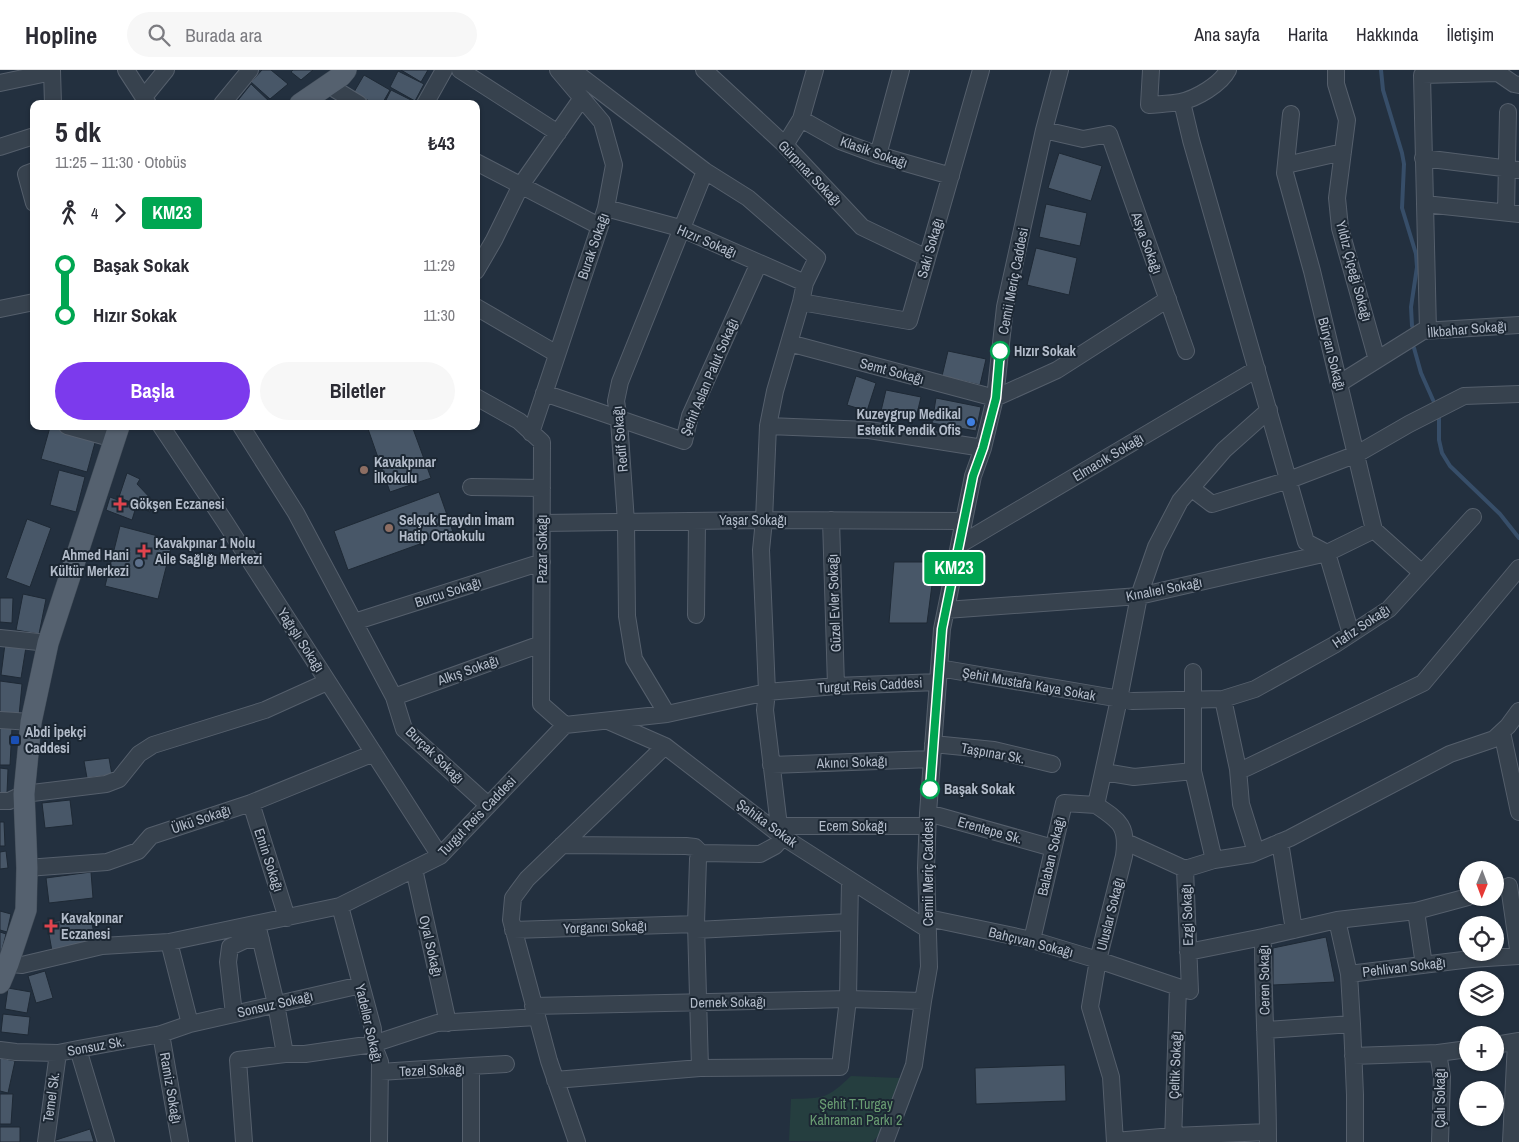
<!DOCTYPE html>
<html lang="tr">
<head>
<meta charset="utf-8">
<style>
  body { margin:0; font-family:"Archivo Narrow",sans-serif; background:#f7f7f7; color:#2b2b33; height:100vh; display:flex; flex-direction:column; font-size:19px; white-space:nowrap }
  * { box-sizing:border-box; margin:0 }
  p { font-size:16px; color:#7c7c81 }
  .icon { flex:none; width:28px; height:28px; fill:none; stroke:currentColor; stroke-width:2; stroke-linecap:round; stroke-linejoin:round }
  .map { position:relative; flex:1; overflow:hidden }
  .drawer { position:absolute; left:30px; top:30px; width:450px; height:330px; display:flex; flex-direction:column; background:#fff; border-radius:10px; box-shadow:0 1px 4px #0004 }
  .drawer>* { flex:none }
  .badge { padding:0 10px; border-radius:4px; font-size:18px; line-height:32px }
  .needle { width:32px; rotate:181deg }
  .fabs { position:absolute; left:1459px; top:791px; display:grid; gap:10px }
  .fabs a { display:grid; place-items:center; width:45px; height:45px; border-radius:50%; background:#fff; box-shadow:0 1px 4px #0004; font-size:25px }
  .map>.badge { position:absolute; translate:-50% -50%; box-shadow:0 0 0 2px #fff }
  .legs { display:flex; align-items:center; gap:8px; height:55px; padding:0 25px; font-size:16px }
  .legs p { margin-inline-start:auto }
  .head { display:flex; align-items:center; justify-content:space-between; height:85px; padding:0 25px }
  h1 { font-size:28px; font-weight:700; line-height:38px }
  .cta { display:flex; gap:10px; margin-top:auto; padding:10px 25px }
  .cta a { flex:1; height:58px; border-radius:30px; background:#7c3aed; color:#fff; font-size:20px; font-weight:700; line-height:58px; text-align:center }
  .cta a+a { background:#f7f7f7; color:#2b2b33 }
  ul { padding:0 25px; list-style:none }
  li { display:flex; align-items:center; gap:18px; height:50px; font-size:19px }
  li i { display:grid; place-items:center; width:8px; height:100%; margin:0 6px; background:currentColor }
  li i::after { content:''; width:12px; height:12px; margin:-6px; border:4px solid; border-radius:50%; background:#fff }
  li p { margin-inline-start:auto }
  li:first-child i { background:linear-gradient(#0000 50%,currentColor 0) }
  li:last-child i { background:linear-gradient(currentColor 50%,#0000 0) }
  header { display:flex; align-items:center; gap:30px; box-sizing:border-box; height:70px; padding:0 25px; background:#fff; border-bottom:1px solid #e1e1e2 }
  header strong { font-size:24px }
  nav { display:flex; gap:28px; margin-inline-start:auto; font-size:18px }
  .search { width:350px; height:45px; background:#f7f7f7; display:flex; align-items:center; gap:12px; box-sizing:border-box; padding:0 18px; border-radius:28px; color:#7c7c81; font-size:19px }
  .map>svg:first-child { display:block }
</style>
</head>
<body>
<header>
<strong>Hopline</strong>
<div class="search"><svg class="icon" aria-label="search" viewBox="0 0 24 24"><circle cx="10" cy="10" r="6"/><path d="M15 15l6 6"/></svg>Burada ara</div>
<nav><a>Ana sayfa</a><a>Harita</a><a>Hakkında</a><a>İletişim</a></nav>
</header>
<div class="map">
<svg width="1519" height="1072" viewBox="0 0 1519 1072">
  <rect width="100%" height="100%" fill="#23303f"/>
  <path fill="#253e3f" d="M851 1006 900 1008 879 1065 872 1072 789 1071 791 1029C823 1028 826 1030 851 1006Z"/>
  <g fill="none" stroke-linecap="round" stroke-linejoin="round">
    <path stroke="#374e69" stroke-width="4" d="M1381 0 1383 20 1402 83 1404 94 1402 138 1416 184 1417 197 1411 237 1412 256
      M1414 278 1421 303 1433 330
      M1439 346V370L1442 383 1450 396 1500 444 1519 468"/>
  </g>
  <path fill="#485768" stroke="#1e2935" d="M262 0H271L288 14 270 29 251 12Z
    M293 0H313L301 10 291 2Z
    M401 0H428L421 12Z
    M398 1 424 14 415 31 390 17Z
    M364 5 390 20 382 34H374L354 22Z
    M251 14 272 34H235Z
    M391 20 415 32 414 34H384Z
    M1059 83 1102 96 1091 131 1048 118Z
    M1046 134 1087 143 1080 176 1039 167Z
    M1036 178 1077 188 1069 225 1027 215Z
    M948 281 986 289 980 315 942 306Z
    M856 306 876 313 867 341 847 335Z
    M886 320 921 327 916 348 881 341Z
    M936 328 981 337 976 361 932 353Z
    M367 356H412L431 408 390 422Z
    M50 357 96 369 87 402 41 389Z
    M59 400 85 407 76 442 50 435Z
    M127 403 140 409 137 414 154 432 150 442 119 427Z
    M439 422 453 462 348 500 334 461Z
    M110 427 136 437 132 450 106 440Z
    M27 449 51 458 30 517 6 508Z
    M120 456 173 470 158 529 105 516Z
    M894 492H935L927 553H889Z
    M23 524 46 529 39 564 16 560Z
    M0 528H13L12 553 0 552Z
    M5 574 26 577 21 608 1 605Z
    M0 611 22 614 19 646 0 644Z
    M0 658H12L10 695H0Z
    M109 688 112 705 87 708 84 691Z
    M0 698 8 699 7 723H0Z
    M70 730 73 755 45 758 42 733Z
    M0 752H4L5 776H0Z
    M6 781 8 798 0 799V782Z
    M91 802 93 828 49 833 46 808Z
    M0 841 11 844 7 862 0 860Z
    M90 845 96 872 52 881 47 853Z
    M0 862 6 864 1 884H0Z
    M1326 867 1335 912 1273 915V878Z
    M45 901 53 928 36 933 28 906Z
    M8 918 31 922 27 943 5 939Z
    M3 944 30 947 28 965 1 962Z
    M0 988 15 991 8 1023 0 1021Z
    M1065 995 1066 1031 976 1034 975 998Z
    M0 1024H13L11 1054H0Z
    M0 1057H20V1072H0Z
    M90 1059 94 1072H54L53 1071Z"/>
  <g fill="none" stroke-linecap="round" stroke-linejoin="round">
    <g stroke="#555f6c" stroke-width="18">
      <path id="minor" d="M52 0 53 34
        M126 0 148 34
        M460 0 558 63
        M704 0 785 75 862 157 927 188
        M1151 0 1149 35C1159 34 1170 34 1180 32 1196 29 1221 14 1228 0
        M1336 0V14L1347 50 1337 128 1340 158 1377 290
        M575 2 705 101 748 128 817 188 805 213 801 232 775 321 768 356 764 450 761 480 767 622 765 640 779 756 783 767 775 776 760 784 701 783 698 789 696 854 700 998
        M0 13 52 2
        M328 15 359 34
        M144 27 166 0
        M1182 32 1191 70 1306 472 1327 483 1351 564
        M222 34 250 0
        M425 34 444 0
        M1291 44 1285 103 1312 201 1374 460 1422 503
        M801 49 840 71 878 85 951 106
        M1044 60 1083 69 1109 64 1186 281
        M785 75 801 49 815 0
        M0 77 34 66
        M878 85 901 0
        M1423 88 1519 100
        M476 92 599 156
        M1286 95 1343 82
        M34 101 26 104 34 133
        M1425 134 1519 144
        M606 138 680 158 805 213
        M1506 142 1508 42
        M476 201 494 170 521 115 582 28
        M801 232 909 251 981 0
        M476 237 557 284
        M0 239 34 232
        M1428 261 1422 5 1498 3 1514 14 1519 15
        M789 273 995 328 1057 300 1168 229
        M1340 313 1423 261 1519 255
        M544 323 684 371 690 346 759 193
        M476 327 519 351 542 372 541 634 565 655
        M67 356 114 369
        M161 356 225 452 440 786
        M241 356 296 443 394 627 404 659 488 735
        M768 356 869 360 983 378
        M531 363 606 138 614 95 602 52 558 0
        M471 417 542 418
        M1191 418 1212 434 1289 410 1357 384 1409 354 1464 326 1519 324
        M831 450 836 616
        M542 453 764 450 964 451
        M959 475 1257 299
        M946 540 1139 526 1327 483 1374 460
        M696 545 697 451
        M354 552 542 492
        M0 568 48 573
        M939 598 1132 631 1223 629 1238 699 1246 698 1423 613 1519 498
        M1193 602V701L1214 790 1252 784 1290 768 1450 684 1494 669 1508 656 1519 641
        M394 627 541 574
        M1223 629 1255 619 1334 575 1389 539 1473 447
        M667 644 634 589 627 546 626 452 619 350 616 331 620 312 705 101
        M0 650 31 652
        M608 651 665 676 783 767 927 859
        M1502 662 1519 742
        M933 674 994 680 1052 694
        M771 695 932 689
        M1238 699 1241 734 1256 782
        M1104 702 1134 707 1193 701
        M0 731H9L24 724 106 714 119 709 139 684 153 675 265 640 327 612
        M251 733 287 848
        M928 743 1053 778
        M779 756H927
        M1126 772 1185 799
        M1280 772 1294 860
        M562 775 686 776 695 777 701 783
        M27 798 107 792 138 781 151 766 251 733 374 683
        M414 799 448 953
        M1509 816 1519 886
        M340 836 373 959V974L380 992 379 1072
        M1416 841 1424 895
        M928 848 1032 870 1098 890 1190 921 1185 799 1214 790
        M257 854 276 934 285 984H305L373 974 437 953 537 947
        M513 860 696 854
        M696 860 849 852
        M1032 870 1064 733 1096 735
        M169 872 190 954
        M1188 882 1263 867
        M0 893 22 895 102 876 169 872 340 836 440 786 565 655 667 644 767 622 836 616 938 612
        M1349 904 1471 889 1519 886
        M533 936 848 929 923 931
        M234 944 228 892 230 877 245 870H261
        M1352 954 1355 1025V1072
        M1265 960 1352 954 1349 904 1337 850
        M161 964 180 1072
        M1495 975 1519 971
        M78 979 106 1072
        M0 980 16 982 58 983 78 979 161 964 190 954 361 915
        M1438 983 1442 1007 1440 1072
        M1353 986 1438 983 1468 979
        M471 996 506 994
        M380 1002 471 996V1072
        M555 1010 700 998 840 997 848 929 850 810
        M1115 1071 1173 1066 1268 1062
        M46 1072 58 983
        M244 1072 238 990 285 984
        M577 1072 549 991 511 850 513 828 527 809 665 676
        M885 1072 914 995 923 931 929 897 926 798 928 743 942 559 973 406 983 378 995 328 1005 237 1044 60 1060 0
        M1115 1072 1111 1007 1090 937 1098 890 1124 786C1128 756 1120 751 1096 735L1119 629 1139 526 1156 477 1180 431 1224 380 1269 340
        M1173 1072 1178 917
        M1268 1072C1268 1004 1263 935 1263 867L1337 850 1416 841 1468 827
        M1511 1072 1516 972"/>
    </g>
    <g stroke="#404b57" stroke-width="22">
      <path id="major" d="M300 34 341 6 346 0
        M0 913 8 894 26 840 27 798 24 724 31 652 48 573 119 356"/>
    </g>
    <use href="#minor" stroke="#37424e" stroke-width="16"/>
    <use href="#major" stroke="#55616f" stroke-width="21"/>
  </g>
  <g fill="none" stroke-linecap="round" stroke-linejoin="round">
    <g stroke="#fff" stroke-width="11">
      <path id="line-1" d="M930 719 942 559 973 406 983 378 996 328 1000 281"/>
    </g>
    <use href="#line-1" stroke="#00a651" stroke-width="8"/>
  </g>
  <g fill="#fff" stroke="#00a651" stroke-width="2.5">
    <circle cx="1000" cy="281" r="9"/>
    <circle cx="930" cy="719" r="9"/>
  </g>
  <circle fill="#3f7fe0" stroke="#1c2733" stroke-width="2" cx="971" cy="352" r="5"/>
  <g fill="#8d6e63" stroke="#1c2733" stroke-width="2">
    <circle cx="364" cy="400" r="5"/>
    <circle cx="389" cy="458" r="5"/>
  </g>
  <g fill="#e0444e" stroke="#1c2733" stroke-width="2">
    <path d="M117.5 426.5h5v5h5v5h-5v5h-5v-5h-5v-5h5z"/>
    <path d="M141.5 473.5h5v5h5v5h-5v5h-5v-5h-5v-5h5z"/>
    <path d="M48.5 848.5h5v5h5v5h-5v5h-5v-5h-5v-5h5z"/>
  </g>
  <circle fill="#5c6f8a" stroke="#1c2733" stroke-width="2" cx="139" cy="493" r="5"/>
  <rect fill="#1a4fb4" stroke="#1c2733" stroke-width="2" x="10" y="665" width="10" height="10" rx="2.5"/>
  <g text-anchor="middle" stroke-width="4" stroke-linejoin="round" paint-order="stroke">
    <g font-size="14" fill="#b3bcca" stroke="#1c2733">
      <text transform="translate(874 82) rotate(19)" y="5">Klasik Sokağı</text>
      <text transform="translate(810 103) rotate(46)" y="5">Gürpınar Sokağı</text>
      <text transform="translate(707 171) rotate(23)" y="5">Hızır Sokağı</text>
      <text transform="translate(1147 173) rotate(70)" y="5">Asya Sokağı</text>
      <text transform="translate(593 176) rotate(-71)" y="5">Burak Sokağı</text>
      <text transform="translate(930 178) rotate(-74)" y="5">Saki Sokağı</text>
      <text transform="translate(1354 201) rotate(75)" y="5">Yıldız Çiçeği Sokağı</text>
      <text transform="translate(1013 211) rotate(-79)" y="5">Cemii Meriç Caddesi</text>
      <text transform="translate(1467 259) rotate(-5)" y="5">İlkbahar Sokağı</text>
      <text transform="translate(1332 284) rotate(76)" y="5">Büryan Sokağı</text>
      <text transform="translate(892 301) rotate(15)" y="5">Semt Sokağı</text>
      <text transform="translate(709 307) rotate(-67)" y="5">Şehit Aslan Palut Sokağı</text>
      <text transform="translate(620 369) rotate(-95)" y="5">Redif Sokağı</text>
      <text transform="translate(1108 387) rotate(-31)" y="5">Elmacık Sokağı</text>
      <text x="753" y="455">Yaşar Sokağı</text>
      <text transform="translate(542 479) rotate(-90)" y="5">Pazar Sokağı</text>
      <text transform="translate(1164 519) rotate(-11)" y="5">Kınalıel Sokağı</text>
      <text transform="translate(448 522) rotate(-18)" y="5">Burcu Sokağı</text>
      <text transform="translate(834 533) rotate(-92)" y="5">Güzel Evler Sokağı</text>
      <text transform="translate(1361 556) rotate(-34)" y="5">Hafız Sokağı</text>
      <text transform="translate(301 570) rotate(57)" y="5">Yağışlı Sokağı</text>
      <text transform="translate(468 600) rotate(-20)" y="5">Alkış Sokağı</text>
      <text transform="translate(1029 614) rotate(10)" y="5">Şehit Mustafa Kaya Sokak</text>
      <text transform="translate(870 615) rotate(-3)" y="5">Turgut Reis Caddesi</text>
      <text transform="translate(993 683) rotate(10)" y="5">Taşpınar Sk.</text>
      <text transform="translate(435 685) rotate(44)" y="5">Burçak Sokağı</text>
      <text transform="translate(852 692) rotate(-2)" y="5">Akıncı Sokağı</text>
      <text transform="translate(477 746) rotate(-46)" y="5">Turgut Reis Caddesi</text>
      <text transform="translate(201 749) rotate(-19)" y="5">Ülkü Sokağı</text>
      <text transform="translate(767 753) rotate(36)" y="5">Şahika Sokak</text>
      <text x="853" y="761">Ecem Sokağı</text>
      <text transform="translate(990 760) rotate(16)" y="5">Erentepe Sk.</text>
      <text transform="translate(1051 786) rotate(-77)" y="5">Balaban Sokağı</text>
      <text transform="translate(269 790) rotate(72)" y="5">Emin Sokağı</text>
      <text transform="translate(928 802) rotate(-90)" y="5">Cemii Meriç Caddesi</text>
      <text transform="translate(1110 844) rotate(-76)" y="5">Uluslar Sokağı</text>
      <text transform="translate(1187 845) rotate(-92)" y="5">Ezgi Sokağı</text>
      <text transform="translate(605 857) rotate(-2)" y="5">Yorgancı Sokağı</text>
      <text transform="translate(1031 872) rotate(14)" y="5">Bahçıvan Sokağı</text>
      <text transform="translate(431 876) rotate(77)" y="5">Oyal Sokağı</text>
      <text transform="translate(1404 897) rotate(-7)" y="5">Pehlivan Sokağı</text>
      <text transform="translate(1264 910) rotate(-91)" y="5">Ceren Sokağı</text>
      <text transform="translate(728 932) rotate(-1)" y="5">Dernek Sokağı</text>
      <text transform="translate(275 934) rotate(-13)" y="5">Sonsuz Sokağı</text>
      <text transform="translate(369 953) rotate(77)" y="5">Yadeller Sokağı</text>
      <text transform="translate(96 976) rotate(-10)" y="5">Sonsuz Sk.</text>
      <text transform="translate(1175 995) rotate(-88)" y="5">Çeltik Sokağı</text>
      <text transform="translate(432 1000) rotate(-2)" y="5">Tezel Sokağı</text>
      <text transform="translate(171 1018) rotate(80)" y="5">Ramiz Sokağı</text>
      <text transform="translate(51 1027) rotate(-82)" y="5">Temel Sk.</text>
      <text transform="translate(1440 1028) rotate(-90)" y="5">Çalı Sokağı</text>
    </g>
    <g font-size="14" font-weight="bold" fill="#b3bcca" stroke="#1c2733" text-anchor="start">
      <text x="1014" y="286">Hızır Sokak</text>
      <text x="944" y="724">Başak Sokak</text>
    </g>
    <g font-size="14" font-weight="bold" fill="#b3bcca" stroke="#1c2733" text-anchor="start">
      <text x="961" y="349" text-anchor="end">Kuzeygrup Medikal<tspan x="961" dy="16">Estetik Pendik Ofis</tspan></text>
      <text x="374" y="397">Kavakpınar<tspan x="374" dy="16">İlkokulu</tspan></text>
      <text x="130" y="439">Gökşen Eczanesi</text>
      <text x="399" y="455">Selçuk Eraydın İmam<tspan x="399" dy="16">Hatip Ortaokulu</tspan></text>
      <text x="155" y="478">Kavakpınar 1 Nolu<tspan x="155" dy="16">Aile Sağlığı Merkezi</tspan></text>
      <text x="129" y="490" text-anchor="end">Ahmed Hani<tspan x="129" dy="16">Kültür Merkezi</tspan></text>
      <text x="25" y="667">Abdi İpekçi<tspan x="25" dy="16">Caddesi</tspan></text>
      <text x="61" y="853">Kavakpınar<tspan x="61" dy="16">Eczanesi</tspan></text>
    </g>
    <g font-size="14" fill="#699c72" stroke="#1c2733">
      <text x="856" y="1039">Şehit T.Turgay<tspan x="856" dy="16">Kahraman Parkı 2</tspan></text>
    </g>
  </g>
</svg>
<div class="fabs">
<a><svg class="needle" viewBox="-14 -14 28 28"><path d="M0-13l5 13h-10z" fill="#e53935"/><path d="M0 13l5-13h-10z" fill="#7c7c81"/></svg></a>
<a><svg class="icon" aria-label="locate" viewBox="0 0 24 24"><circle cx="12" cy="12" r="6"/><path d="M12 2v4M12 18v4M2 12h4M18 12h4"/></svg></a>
<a><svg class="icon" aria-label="layers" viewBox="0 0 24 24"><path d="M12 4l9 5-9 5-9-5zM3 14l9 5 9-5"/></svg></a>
<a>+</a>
<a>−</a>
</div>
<b class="badge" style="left:954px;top:498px;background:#00a651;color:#fff">KM23</b>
<section class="drawer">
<div class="head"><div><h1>5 dk</h1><p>11:25 – 11:30 · Otobüs</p></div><b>₺43</b></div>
<div class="legs"><svg class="icon" aria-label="walk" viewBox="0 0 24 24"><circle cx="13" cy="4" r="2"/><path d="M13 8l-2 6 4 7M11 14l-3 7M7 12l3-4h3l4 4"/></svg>4<svg class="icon" aria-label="forward" viewBox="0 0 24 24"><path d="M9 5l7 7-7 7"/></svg><b class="badge" style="background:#00a651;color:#fff">KM23</b></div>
<ul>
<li><i style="color:#00a651"></i><b>Başak Sokak</b><p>11:29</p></li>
<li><i style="color:#00a651"></i><b>Hızır Sokak</b><p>11:30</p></li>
</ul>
<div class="cta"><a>Başla</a><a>Biletler</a></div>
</section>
</div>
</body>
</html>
